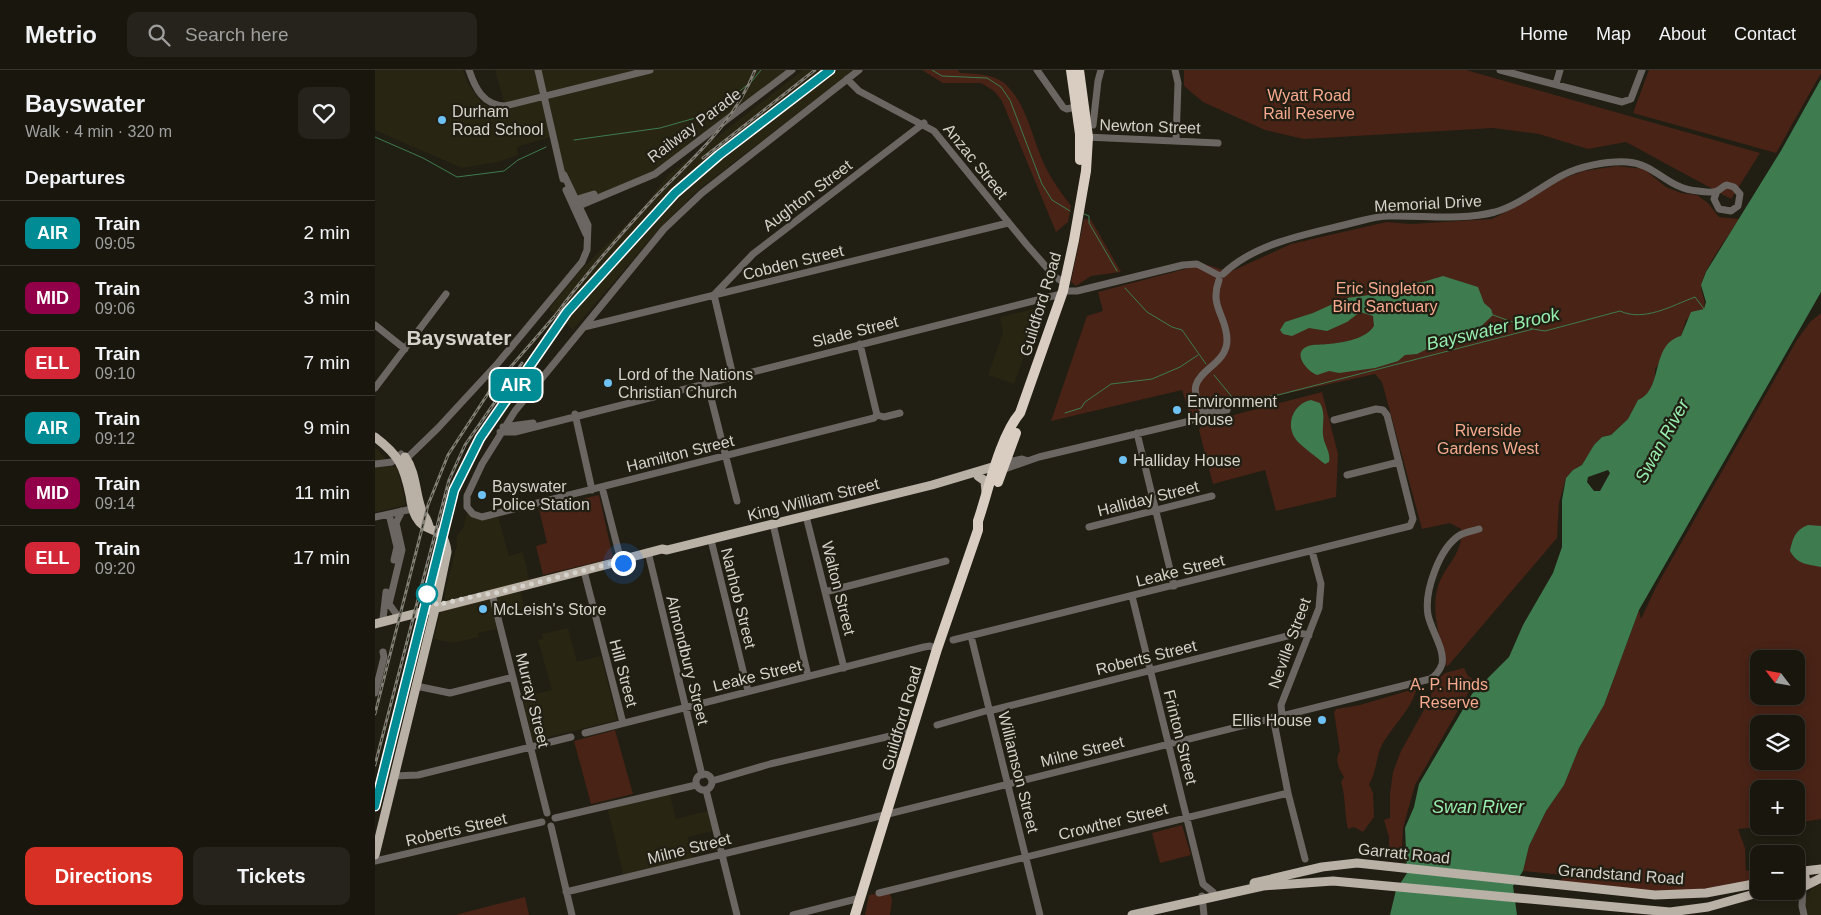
<!DOCTYPE html>
<html lang="en">
<head>
<meta charset="utf-8">
<style>
  body { margin:0; font-family:Arial,sans-serif; background:#26231c; color:#f1f3f6; height:100vh; display:flex; flex-direction:column; font-size:19px; white-space:nowrap }
  * { box-sizing:border-box; margin:0 }
  p { font-size:16px; color:#9f9f9e }
  .icon { flex:none; width:28px; height:28px; fill:none; stroke:currentColor; stroke-width:2; stroke-linecap:round; stroke-linejoin:round }
  .map { position:relative; flex:1; overflow:hidden }
  .drawer { display:flex; flex-direction:column; background:#19160e; width:375px }
  .drawer>* { flex:none }
  .badge { padding:0 10px; border-radius:8px; font-size:18px; line-height:32px }
  .needle { width:32px; rotate:301deg }
  .tools { position:absolute; left:1375px; top:580px; display:grid; gap:10px }
  .tools a { display:grid; place-items:center; width:55px; height:55px; border-radius:10px; background:#19160e; box-shadow:0 2px 12px #0003,0 0 0 1px #37352e; font-size:25px }
  .you { position:absolute; width:25px; height:25px; margin:-12px; border:4px solid #fff; border-radius:50%; background:#1a73e8; box-shadow:0 0 0 8px #1a73e833 }
  .map>.badge { position:absolute; translate:-50% -50%; box-shadow:0 0 0 2px #fff }
  h2 { padding:0 25px; font-size:19px; line-height:45px }
  .round { display:grid; place-items:center; flex:none; width:52px; height:52px; border-radius:10px; background:#26231c }
  .head { display:flex; align-items:center; justify-content:space-between; height:85px; padding:0 25px }
  h1 { font-size:24px; font-weight:700; line-height:38px }
  .button { display:flex; gap:10px; margin-top:auto; padding:10px 25px }
  .button a { flex:1; height:58px; border-radius:10px; background:#d93025; color:#fff; font-size:20px; font-weight:700; line-height:58px; text-align:center }
  .button a+a { background:#26231c; color:#f1f3f6 }
  ul { padding:0; list-style:none }
  li { display:flex; align-items:center; gap:15px; height:65px; padding:0 25px; border-top:1px solid #37352e }
  li div { flex:1 }
  li b { display:block; font-size:19px }
  li em { font-style:normal }
  li .badge { min-width:55px; font-weight:700; text-align:center }
  header { display:flex; align-items:center; gap:30px; box-sizing:border-box; height:70px; padding:0 25px; background:#19160e; border-bottom:1px solid #37352e }
  header strong { font-size:24px }
  nav { display:flex; gap:28px; margin-inline-start:auto; font-size:18px }
  .search { width:350px; height:45px; background:#26231c; display:flex; align-items:center; gap:12px; box-sizing:border-box; padding:0 18px; border-radius:10px; color:#9f9f9e; font-size:19px }
  main { display:flex; flex:1; min-height:0 }
  .map>svg:first-child { display:block }
</style>
</head>
<body>
<header>
<strong>Metrio</strong>
<div class="search"><svg class="icon" aria-label="search" viewBox="0 0 24 24"><circle cx="10" cy="10" r="6"/><path d="M15 15l6 6"/></svg>Search here</div>
<nav><a>Home</a><a>Map</a><a>About</a><a>Contact</a></nav>
</header>
<main>
<section class="drawer">
<div class="head"><div><h1>Bayswater</h1><p>Walk · 4 min · 320 m</p></div><a class="round"><svg class="icon" aria-label="heart" viewBox="0 0 24 24"><path d="M12 20l-8-8c-3-5 5-10 8-4 3-6 11-1 8 4z"/></svg></a></div>
<h2>Departures</h2>
<ul>
<li><span class="badge" style="background:#008c95;color:#fff">AIR</span><div><b>Train</b><p>09:05</p></div><em>2 min</em></li>
<li><span class="badge" style="background:#910048;color:#fff">MID</span><div><b>Train</b><p>09:06</p></div><em>3 min</em></li>
<li><span class="badge" style="background:#d32737;color:#fff">ELL</span><div><b>Train</b><p>09:10</p></div><em>7 min</em></li>
<li><span class="badge" style="background:#008c95;color:#fff">AIR</span><div><b>Train</b><p>09:12</p></div><em>9 min</em></li>
<li><span class="badge" style="background:#910048;color:#fff">MID</span><div><b>Train</b><p>09:14</p></div><em>11 min</em></li>
<li><span class="badge" style="background:#d32737;color:#fff">ELL</span><div><b>Train</b><p>09:20</p></div><em>17 min</em></li>
</ul>
<div class="button"><a>Directions</a><a>Tickets</a></div>
</section>
<div class="map">
<svg width="1446" height="845" viewBox="0 0 1446 845">
  <rect width="100%" height="100%" fill="#211e13"/>
  <path fill="#292513" d="M0 0H88L93 14 107 33 122 40 131 39 120 0H416L283 100 258 113 198 133 178 66 142 77 143 85 123 92 87 98 0 60Z
    M428 0H479L323 120 277 167 198 260 174 239 206 200 267 138 293 105Z
    M667 237 639 314 613 305 628 262 625 247Z
    M0 377 18 397H22L31 435 0 442Z
    M93 439 98 444 122 443 134 486 148 482 154 510 134 515 137 524 146 522 150 539 119 547 122 559 103 563 104 567 78 573 59 569 66 541 113 529 110 520 70 531V522L82 475 81 466 88 458Z
    M193 558 202 592 226 586 242 650 158 671 147 627 177 620 163 570 168 569 167 564Z
    M294 721 301 749 336 740 342 760 313 767 319 791 249 808 232 736Z
    M1446 814V845H1432L1429 834 1431 826 1437 818Z"/>
  <path fill="#492316" fill-rule="evenodd" d="M547 0H583L585 3C600 4 616 3 629 13 650 31 656 63 666 87 673 105 685 121 696 136L693 152 681 162 627 31 619 21 606 13H568Z
    M809 0H1091L1385 83 1356 129 1251 72 1213 79 1164 64 1118 58 929 69 890 60 828 32 809 16Z
    M1274 0H1446V3L1401 83 1258 43Z
    M1242 96 1269 99 1291 117 1306 123 1322 125 1333 133 1344 147 1364 149C1354 166 1331 194 1327 213 1324 222 1332 229 1329 239L1311 250 1306 266 1280 299C1281 313 1276 325 1263 330L1253 349 1236 365 1227 367 1219 375 1207 395 1198 400 1191 408 1184 433 1182 468 1072 597C1066 571 1055 542 1063 516 1070 495 1089 483 1086 459L1075 453 1047 459 1007 312 1000 304 815 345 807 320 676 351 712 246 728 241 723 222 829 194 855 202 916 174 1011 152 1036 154 1117 149 1146 134 1184 110 1209 101Z
    M709 149 716 150 746 202 716 206 701 216 696 212Z
    M1446 243V749L1421 753V719H1384V756H1394L1363 759 1370 778 1371 801 1384 798V813L1315 825 1186 815 1187 805 1148 801 1154 776 1171 741 1189 715 1204 678 1229 635 1264 540 1266 549 1281 517 1422 270 1435 252ZM1384 589H1421V626H1384ZM1384 654H1421V691H1384Z
    M947 322 963 384 961 427 901 441 890 400 838 414 824 360 828 353Z
    M224 425 238 488 168 505 161 476 172 473 164 439Z
    M1089 598 1093 606 1100 611 1040 715 1028 758 1027 782 1014 781V767L1009 750 1015 748V724L1018 702 1026 681 1055 629 1059 613 1070 603Z
    M1039 619 1041 621C1034 643 1016 657 1006 677 1001 688 1001 704 994 714L998 723 999 747 988 762 979 757 973 759C969 743 971 727 966 712L969 707C964 699 959 689 965 681L959 642 961 639 985 635Z
    M240 660 258 724 216 734 199 671Z
    M807 755 816 785 785 793 777 763Z
    M514 821 517 830 515 845H490L494 825Z
    M150 827 154 845H80Z"/>
  <path fill="#3e7c50" fill-rule="evenodd" d="M1446 9V222L1264 540 1229 635 1204 678 1189 715 1171 741 1154 776 1148 801 1138 816 1142 845H1015L1021 820 1032 803 1030 758 1039 737 1044 714 1097 624 1134 587 1148 555 1178 503 1187 477V430L1191 408 1198 400 1207 395 1219 375 1227 367 1236 365 1253 349 1263 330C1289 320 1275 274 1306 266L1316 242 1329 239 1331 232 1326 215 1331 202 1407 79ZM1233 400 1235 403 1225 421H1219L1212 412 1213 407Z
    M1068 206 1103 217 1109 233 1116 239 1118 245 1096 266 1074 275 1062 274 1042 284 1030 285 1023 291 1000 298 964 303 954 301 942 305C932 301 916 283 933 276 939 274 947 275 953 274 967 273 991 269 999 256L998 246 985 242 972 252 952 261 934 258 917 266 908 264 905 260 910 252 938 243 971 228 995 225 1010 216 1048 212Z
    M936 330 945 333C951 344 947 353 948 365 949 375 956 382 954 392L950 394C946 391 927 376 923 372 909 357 917 334 936 330Z
    M1433 455 1446 456V497C1432 494 1423 495 1415 481 1418 468 1420 460 1433 455Z"/>
  <g fill="none" stroke-linecap="round" stroke-linejoin="round">
    <path stroke="#3e7c50" stroke-width="1" d="M557 0 567 6 612 8 626 17 635 30 667 114 677 130 695 141
      M0 67 48 88 82 107 129 101 143 90 171 77
      M199 70 285 58 338 43 377 11 386 0
      M709 144 714 146V153L742 201
      M750 218 772 242 797 257 807 260 831 294
      M1118 245 1157 259
      M839 305 857 327 870 330 903 325 1158 259 1170 261 1245 241C1269 252 1296 236 1320 227L1329 239
      M690 343 706 338 710 332 736 314 777 309 805 297 823 285"/>
    <path stroke="#6b6662" stroke-width="7" d="M94 0C100 18 108 35 130 36L275 0
      M163 0 188 109
      M484 0 327 123 289 159 140 341 107 394 92 426V437L98 444 107 447 499 348 502 345 509 347 525 343
      M662 0 688 37 692 39 704 36
      M800 0 803 13 801 71
      M1125 0 1247 32 1256 29 1267 0
      M472 9 484 21 559 61 652 175 680 207 690 213
      M1181 14 1185 0
      M718 55 723 11 726 0
      M711 67 843 73
      M191 120 211 164
      M196 131 219 124
      M199 138 280 104 417 0
      M848 204C880 173 932 164 973 154 986 151 1001 146 1014 146 1049 145 1085 151 1120 142 1144 135 1164 118 1186 106 1204 96 1232 91 1252 92 1280 93 1292 119 1323 121 1329 122 1337 123 1342 121 1346 119 1348 116 1352 115L1359 117 1365 124 1363 136 1356 141 1344 139 1339 129 1342 121
      M688 221H702L808 195 822 194 843 205
      M0 255 30 279
      M209 257 633 153
      M485 274 502 345
      M358 306 339 225 378 184 549 53
      M332 312 362 431
      M0 318 71 224
      M830 343C799 301 852 302 852 270 852 246 834 237 844 210
      M200 344 217 420
      M128 357 158 353
      M125 362H140L682 225 686 226
      M762 363 799 516
      M29 391 63 358 123 293 207 192 212 180 213 155 189 105
      M629 393 647 389 653 391
      M0 394 17 392 26 384
      M627 400 664 387 815 351 832 342 852 340
      M972 405 1024 392
      M227 417 245 487
      M14 444 22 477 19 490
      M431 446 469 598
      M0 447 37 439 40 436
      M398 454 433 606
      M714 457 837 426
      M336 470 373 621
      M273 482 327 705
      M209 501 248 653
      M450 522 571 491
      M117 524 172 743
      M757 526 828 814 838 822
      M22 545 14 534 27 480 21 453 27 441
      M8 549 11 522
      M596 566 665 845
      M578 570 1035 456 1038 449 1012 345 1008 340 1001 339 959 350
      M41 616 75 623 138 607
      M0 623 9 587 8 582
      M614 641 924 563 934 565
      M907 645 906 635 944 538 946 514 937 481
      M898 647 913 723
      M562 655 614 640
      M210 663 549 577 555 576 562 579
      M321 712a8 8 0 1 1 16 0a8 8 0 1 1-16 0Z
      M19 706 43 705 196 667
      M337 711 395 694 537 661
      M331 720 362 845
      M180 748 321 715
      M176 756 197 845
      M0 791 167 752
      M1428 818 1427 836 1429 845
      M191 822 481 752 1055 609C1060 606 1065 600 1067 594 1070 579 1056 560 1053 545 1049 522 1064 478 1085 465 1091 462 1098 461 1104 459
      M504 823 913 723 930 789
      M827 826 829 845
      M418 845 485 828"/>
    <path stroke="#b9b0a6" stroke-width="9" d="M0 367C24 385 29 396 35 425 36 433 37 440 41 447 51 466 69 452 72 482L61 535 0 785
      M30 387C41 402 40 421 46 438 48 446 53 448 54 457
      M603 406 610 411 611 422
      M249 489 287 479 292 480 557 415 624 395
      M0 554 242 492
      M1429 801 1446 799
      M879 813 947 797 982 793 1280 825 1331 823 1384 813
      M1430 816 1446 808
      M1418 821 1425 820 1431 813 1429 801 1421 798
      M757 845 888 816 958 811 1295 842 1333 837 1390 821"/>
    <path stroke="#d9cdc1" stroke-width="10" d="M696 0 705 64V90
      M623 412 641 363
      M480 845 562 579 603 460V451C613 422 625 366 645 343L688 221 699 170 711 101 713 67 704 0"/>
    <g stroke="#817f76" stroke-width="3">
      <path id="rail" d="M328 88 440 0
        M180 246C210 204 245 165 280 127 318 88 360 52 380 0
        M0 644 53 435 73 385 114 322 184 241
        M0 695 74 410 90 375 147 293
        M0 736 79 420 105 368 192 242 300 123 344 85 455 0"/>
    </g>
    <use href="#rail" stroke="#211e13" stroke-width="1" stroke-dasharray="4" stroke-linecap="butt"/>
  </g>
  <g fill="none" stroke-linecap="round" stroke-linejoin="round">
    <g stroke="#fff" stroke-width="11">
      <path id="line" d="M0 736 79 420 105 368 192 242 300 123 344 85 455 0"/>
    </g>
    <use href="#line" stroke="#008c95" stroke-width="8"/>
    <path stroke="#d4d2cb" stroke-width="5" stroke-dasharray="0 9" d="M52 524 63 528 61 535 109 524H117L242 492 246 495 248 493"/>
  </g>
  <g fill="#6dc2f3" stroke="#211e13" stroke-width="2">
    <circle cx="67" cy="50" r="5"/>
    <circle cx="233" cy="313" r="5"/>
    <circle cx="802" cy="340" r="5"/>
    <circle cx="748" cy="390" r="5"/>
    <circle cx="107" cy="425" r="5"/>
    <circle cx="108" cy="539" r="5"/>
    <circle cx="947" cy="650" r="5"/>
  </g>
  <circle fill="#fff" stroke="#008c95" stroke-width="2.5" cx="52" cy="524" r="10"/>
  <g text-anchor="middle" stroke-width="4.5" stroke-linejoin="round" paint-order="stroke">
    <g font-size="16" fill="#f8aa8f" stroke="#211e13">
      <text x="934" y="31">Wyatt Road<tspan x="934" dy="18">Rail Reserve</tspan></text>
      <text x="1010" y="224">Eric Singleton<tspan x="1010" dy="18">Bird Sanctuary</tspan></text>
      <text x="1113" y="366">Riverside<tspan x="1113" dy="18">Gardens West</tspan></text>
      <text x="1074" y="620">A. P. Hinds<tspan x="1074" dy="18">Reserve</tspan></text>
    </g>
    <g font-size="16" fill="#d4d2cb" stroke="#211e13" text-anchor="start">
      <text x="77" y="47">Durham<tspan x="77" dy="18">Road School</tspan></text>
      <text x="243" y="310">Lord of the Nations<tspan x="243" dy="18">Christian Church</tspan></text>
      <text x="812" y="337">Environment<tspan x="812" dy="18">House</tspan></text>
      <text x="758" y="396">Halliday House</text>
      <text x="117" y="422">Bayswater<tspan x="117" dy="18">Police Station</tspan></text>
      <text x="118" y="545">McLeish's Store</text>
      <text x="937" y="656" text-anchor="end">Ellis House</text>
    </g>
    <g font-size="16" fill="#d4d2cb" stroke="#211e13">
      <text transform="translate(319 55) rotate(-37)" y="6">Railway Parade</text>
      <text transform="translate(775 56) rotate(2)" y="6">Newton Street</text>
      <text transform="translate(601 91) rotate(51)" y="6">Anzac Street</text>
      <text transform="translate(432 125) rotate(-37)" y="6">Aughton Street</text>
      <text transform="translate(1053 133) rotate(-3)" y="6">Memorial Drive</text>
      <text transform="translate(418 192) rotate(-14)" y="6">Cobden Street</text>
      <text transform="translate(665 234) rotate(-73)" y="6">Guildford Road</text>
      <text transform="translate(480 261) rotate(-14)" y="6">Slade Street</text>
      <text transform="translate(305 383) rotate(-14)" y="6">Hamilton Street</text>
      <text transform="translate(773 428) rotate(-14)" y="6">Halliday Street</text>
      <text transform="translate(438 429) rotate(-14)" y="6">King William Street</text>
      <text transform="translate(805 500) rotate(-14)" y="6">Leake Street</text>
      <text transform="translate(464 518) rotate(76)" y="6">Walton Street</text>
      <text transform="translate(364 528) rotate(76)" y="6">Nanhob Street</text>
      <text transform="translate(914 573) rotate(-70)" y="6">Neville Street</text>
      <text transform="translate(771 587) rotate(-14)" y="6">Roberts Street</text>
      <text transform="translate(313 590) rotate(76)" y="6">Almondbury Street</text>
      <text transform="translate(249 603) rotate(75)" y="6">Hill Street</text>
      <text transform="translate(382 605) rotate(-14)" y="6">Leake Street</text>
      <text transform="translate(158 630) rotate(76)" y="6">Murray Street</text>
      <text transform="translate(526 648) rotate(-74)" y="6">Guildford Road</text>
      <text transform="translate(806 667) rotate(76)" y="6">Frinton Street</text>
      <text transform="translate(707 681) rotate(-14)" y="6">Milne Street</text>
      <text transform="translate(644 702) rotate(76)" y="6">Williamson Street</text>
      <text transform="translate(738 751) rotate(-14)" y="6">Crowther Street</text>
      <text transform="translate(81 759) rotate(-13)" y="6">Roberts Street</text>
      <text transform="translate(314 778) rotate(-14)" y="6">Milne Street</text>
      <text transform="translate(1029 783) rotate(6)" y="6">Garratt Road</text>
      <text transform="translate(1246 804) rotate(4)" y="6">Grandstand Road</text>
    </g>
    <g font-size="18" font-style="italic" fill="#96efae" stroke="#211e13">
      <text transform="translate(1118 259) rotate(-13)" y="6">Bayswater Brook</text>
      <text transform="translate(1287 371) rotate(-61)" y="6">Swan River</text>
      <text x="1103" y="743">Swan River</text>
    </g>
    <g font-size="21" font-weight="bold" fill="#d4d2cb" stroke="#211e13">
      <text x="84" y="275">Bayswater</text>
    </g>
  </g>
</svg>
<div class="tools">
<a><svg class="needle" viewBox="-14 -14 28 28"><path d="M0-13l5 13h-10z" fill="#e53935"/><path d="M0 13l5-13h-10z" fill="#9f9f9e"/></svg></a>
<a><svg class="icon" aria-label="layers" viewBox="0 0 24 24"><path d="M12 4l9 5-9 5-9-5zM3 14l9 5 9-5"/></svg></a>
<a>+</a>
<a>−</a>
</div>
<div class="you" style="left:248px;top:493px"></div>
<b class="badge" style="left:141px;top:315px;background:#008c95;color:#fff">AIR</b>
</div>
</main>
</body>
</html>
